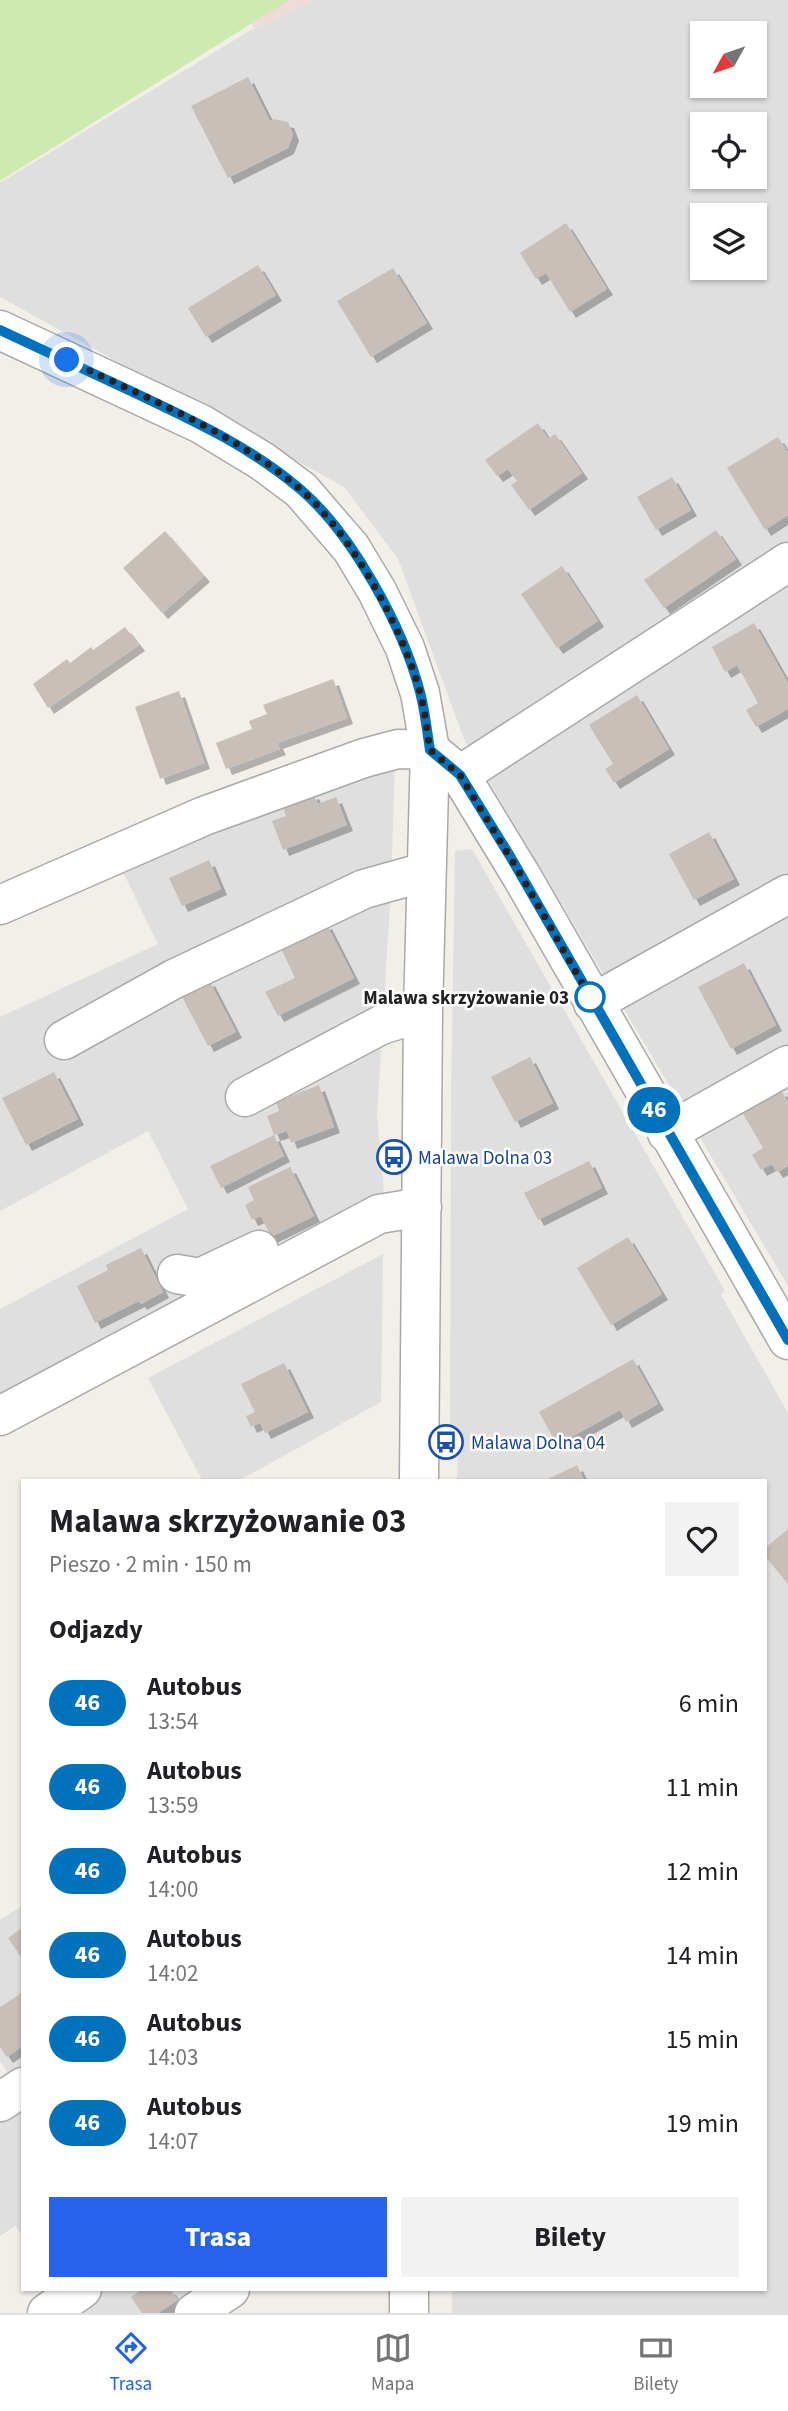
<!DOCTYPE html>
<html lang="pl">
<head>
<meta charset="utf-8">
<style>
  body { margin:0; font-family:"Source Sans 3",sans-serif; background:#f2f2f2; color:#202124; height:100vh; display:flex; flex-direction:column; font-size:26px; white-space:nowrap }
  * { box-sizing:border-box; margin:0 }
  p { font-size:23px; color:#757577 }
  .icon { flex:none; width:38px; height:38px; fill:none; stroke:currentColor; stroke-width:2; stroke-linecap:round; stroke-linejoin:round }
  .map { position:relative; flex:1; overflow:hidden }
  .side { position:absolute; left:21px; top:1479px; width:746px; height:812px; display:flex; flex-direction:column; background:#fff; border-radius:0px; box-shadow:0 2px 5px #0004 }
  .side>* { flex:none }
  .badge { padding:0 14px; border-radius:23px; font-size:24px; line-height:46px }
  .needle { width:46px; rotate:230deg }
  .buttons { position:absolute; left:690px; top:21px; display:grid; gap:14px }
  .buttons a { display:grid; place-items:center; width:77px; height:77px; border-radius:0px; background:#fff; box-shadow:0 2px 5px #0004; font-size:35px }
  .you { position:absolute; width:35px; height:35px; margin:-18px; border:5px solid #fff; border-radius:50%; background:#1a73e8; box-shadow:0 0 0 10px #1a73e833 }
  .map>.badge { position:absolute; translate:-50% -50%; box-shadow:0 0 0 4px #fff }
  h2 { padding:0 28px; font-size:26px; line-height:63px }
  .round { display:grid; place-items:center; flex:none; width:74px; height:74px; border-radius:0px; background:#f2f2f2 }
  .summary { display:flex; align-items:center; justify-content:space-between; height:119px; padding:0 28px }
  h1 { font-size:33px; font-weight:700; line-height:52px }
  .primary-button { display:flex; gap:14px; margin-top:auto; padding:14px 28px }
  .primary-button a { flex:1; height:80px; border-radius:0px; background:#2563eb; color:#fff; font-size:28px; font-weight:700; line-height:80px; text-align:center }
  .primary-button a+a { background:#f2f2f2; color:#202124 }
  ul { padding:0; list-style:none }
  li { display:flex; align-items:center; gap:21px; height:84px; padding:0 28px }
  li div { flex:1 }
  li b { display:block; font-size:26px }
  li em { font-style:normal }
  li .badge { min-width:77px; font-weight:700; text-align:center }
  .tabs { display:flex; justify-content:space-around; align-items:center; height:98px; border-top:2px solid #e0e0e0; background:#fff; font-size:19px; color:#757577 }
  .tabs a { display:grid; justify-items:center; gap:4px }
  .tabs .on { color:#2563eb }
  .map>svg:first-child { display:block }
</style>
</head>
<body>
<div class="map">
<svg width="788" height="2313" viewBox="0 0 788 2313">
  <defs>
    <filter id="shadow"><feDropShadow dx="6" dy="6" stdDeviation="0" flood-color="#0004"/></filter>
  </defs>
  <rect width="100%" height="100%" fill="#f2efe9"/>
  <path fill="#e0dfdf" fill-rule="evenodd" d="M312 0H788V1286L464 739 398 559 344 487 0 297V183L254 28ZM702 33H754V86H702ZM702 124H754V177H702ZM702 215H754V268H702Z
    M395 763 391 887 377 1115 385 1204 0 1403V1309L188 1209 148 1131 0 1211V1017L158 944 117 860Z
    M472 849 725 1291 721 1295 788 1413V2313H452V2289H765V1480H457L458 1447 450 1450 451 1096 455 851Z
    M383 1254 381 1402 240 1480H202L148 1378Z
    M23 1905V2067L10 2076 0 2061V1920Z
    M23 2100V2236L15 2226 0 2236V2115Z
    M59 2289H208L172 2313H30Z"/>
  <path fill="#f2dad9" d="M237 0H312L254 28Z"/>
  <path fill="#cdebb0" d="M0 0H289L0 181Z"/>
  <path fill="#c7bfb8" filter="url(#shadow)" d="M248 77 270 121 274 119 288 122 293 135 288 148 228 178 191 106Z
    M566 223 607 289 570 312 546 273 536 279 520 253Z
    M258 265 276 295 206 337 188 308Z
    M393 268 427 323 371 357 337 301Z
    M538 423 548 439 555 434 582 473 529 510 511 485 517 481 508 469 497 476 485 460Z
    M778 437 788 453V515L765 530 727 468Z
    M672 477 691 510 656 530 637 497Z
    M716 530 736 559 664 608 644 580Z
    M165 531 204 576 162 613 123 568Z
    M562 566 598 621 557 648 521 594Z
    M754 623 788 683V709L756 727 746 710 758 703 737 665 725 672 712 647Z
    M125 627 139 645 48 708 33 684 67 659 70 663 91 647 93 650Z
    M333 679 347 718 277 743 280 749 226 769 216 743 252 729 249 721 267 714 263 705Z
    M179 691 204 763 160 779 135 707Z
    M637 695 669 749 614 783 605 769 613 764 589 725Z
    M313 793 318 804 336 797 347 825 283 850 272 821 286 816 282 805Z
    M709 832 734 879 694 900 669 854Z
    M209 860 221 889 182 906 169 878Z
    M326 923 354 978 278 1016 265 992 295 978 280 946Z
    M744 963 776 1025 731 1049 698 987Z
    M209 980 236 1032 208 1046 181 995Z
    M530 1057 553 1103 515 1122 491 1077Z
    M54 1072 78 1119 26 1145 2 1098Z
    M319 1085 334 1127 291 1143 287 1131 274 1135 267 1116 279 1111 276 1102Z
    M781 1090 788 1102V1166L777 1172 772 1164 761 1170 752 1155 763 1148 742 1112Z
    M274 1135 284 1156 221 1188 210 1166Z
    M589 1161 602 1188 538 1220 524 1193Z
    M290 1167 314 1216 271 1237 261 1216 252 1220 245 1205 254 1200 248 1187Z
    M628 1237 662 1294 611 1325 577 1268Z
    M141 1248 163 1292 141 1304 139 1301 95 1323 77 1286 108 1270 106 1265Z
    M633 1359 658 1404 626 1422 620 1410 557 1445 539 1412Z
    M284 1363 308 1412 265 1433 260 1423 251 1427 246 1416 255 1412 241 1384Z
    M577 1465 584 1480H546Z
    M788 1529V1584L765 1556V1548Z
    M23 1927V1960L8 1938Z
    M23 1992V2046L7 2057 0 2047V2007Z
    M142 2289H170L178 2300 158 2313H142L131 2297Z"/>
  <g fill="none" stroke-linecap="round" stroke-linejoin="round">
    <g stroke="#a9a9a9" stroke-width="41">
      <path id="minor" d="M0 330 201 424 262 461 301 490 351 548 377 591 405 648 420 693 430 750 423 1012 419 1480
        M460 775 788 562
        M0 905 204 816 364 758 398 749 430 750 460 775 522 877 788 1340
        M593 1003 788 894
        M64 1040 174 979 364 889 425 872
        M245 1097 381 1025 423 1012
        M667 1133 788 1065
        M177 1274 200 1278 259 1250
        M0 1416 379 1214 422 1207
        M0 2102 23 2087
        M409 2289V2313
        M47 2313 82 2289
        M194 2313 230 2289"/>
    </g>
    <use href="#minor" stroke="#fff" stroke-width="38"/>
  </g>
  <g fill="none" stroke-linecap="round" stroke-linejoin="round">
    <g stroke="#fff" stroke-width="16">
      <path id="line" d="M0 330C45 351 90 372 135 393 192 420 251 447 300 489 352 533 403 627 420 692 425 711 427 731 430 750L460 775 510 856 788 1340"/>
    </g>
    <use href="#line" stroke="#0072bc" stroke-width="10"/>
    <path stroke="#222" stroke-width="7" stroke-dasharray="0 12.6" d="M67 360C146 398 231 431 299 488 350 531 403 629 420 692 425 711 427 731 430 750L460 775 522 877 590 997"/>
  </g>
  <defs>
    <g id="bus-ring" transform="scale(1.75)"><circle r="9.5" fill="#fff" stroke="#1a4fb4" stroke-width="1.5"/><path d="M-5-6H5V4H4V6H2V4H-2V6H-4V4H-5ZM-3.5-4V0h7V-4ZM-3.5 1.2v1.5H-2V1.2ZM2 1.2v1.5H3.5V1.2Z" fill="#1a4fb4"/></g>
  </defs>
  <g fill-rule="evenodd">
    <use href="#bus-ring" x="394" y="1157"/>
    <use href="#bus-ring" x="446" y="1442"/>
  </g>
  <circle fill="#fff" stroke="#0072bc" stroke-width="3.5" cx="590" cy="997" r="14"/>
  <g text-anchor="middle" stroke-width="5" stroke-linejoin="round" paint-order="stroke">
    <g font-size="19" font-weight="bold" fill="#222" stroke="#fff" text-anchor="end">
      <text x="569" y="1004">Malawa skrzyżowanie 03</text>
    </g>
    <g font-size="19" fill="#164399" stroke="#fff" text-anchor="start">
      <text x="418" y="1164">Malawa Dolna 03</text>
      <text x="471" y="1449">Malawa Dolna 04</text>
    </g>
  </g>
</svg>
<div class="buttons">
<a><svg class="needle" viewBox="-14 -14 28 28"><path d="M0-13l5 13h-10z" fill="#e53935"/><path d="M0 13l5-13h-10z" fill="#757577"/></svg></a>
<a><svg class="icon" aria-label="locate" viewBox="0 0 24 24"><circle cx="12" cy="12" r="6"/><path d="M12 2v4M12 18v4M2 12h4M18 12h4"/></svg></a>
<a><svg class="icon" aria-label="layers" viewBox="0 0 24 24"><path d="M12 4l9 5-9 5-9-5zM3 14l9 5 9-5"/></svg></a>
</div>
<div class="you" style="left:67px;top:360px"></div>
<b class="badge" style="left:654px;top:1110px;background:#0072bc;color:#fff">46</b>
<section class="side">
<div class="summary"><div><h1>Malawa skrzyżowanie 03</h1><p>Pieszo · 2 min · 150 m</p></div><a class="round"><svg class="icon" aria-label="heart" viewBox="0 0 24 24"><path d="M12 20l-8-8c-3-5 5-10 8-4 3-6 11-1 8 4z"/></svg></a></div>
<h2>Odjazdy</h2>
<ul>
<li><span class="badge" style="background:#0072bc;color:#fff">46</span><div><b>Autobus</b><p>13:54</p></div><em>6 min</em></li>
<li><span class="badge" style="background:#0072bc;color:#fff">46</span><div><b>Autobus</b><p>13:59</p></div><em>11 min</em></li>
<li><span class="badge" style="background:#0072bc;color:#fff">46</span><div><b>Autobus</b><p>14:00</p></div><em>12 min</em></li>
<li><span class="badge" style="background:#0072bc;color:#fff">46</span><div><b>Autobus</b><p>14:02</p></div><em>14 min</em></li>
<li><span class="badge" style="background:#0072bc;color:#fff">46</span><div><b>Autobus</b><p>14:03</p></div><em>15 min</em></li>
<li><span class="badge" style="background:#0072bc;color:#fff">46</span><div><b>Autobus</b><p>14:07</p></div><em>19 min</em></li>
</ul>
<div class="primary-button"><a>Trasa</a><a>Bilety</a></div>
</section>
</div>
<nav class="tabs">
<a class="on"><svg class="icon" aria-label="directions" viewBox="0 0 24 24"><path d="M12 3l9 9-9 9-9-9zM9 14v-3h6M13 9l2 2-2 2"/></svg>Trasa</a>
<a><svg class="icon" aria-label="map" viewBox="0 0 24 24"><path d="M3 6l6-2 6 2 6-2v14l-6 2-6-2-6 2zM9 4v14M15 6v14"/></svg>Mapa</a>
<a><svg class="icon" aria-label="tickets" viewBox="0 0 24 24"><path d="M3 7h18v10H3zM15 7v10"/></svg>Bilety</a>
</nav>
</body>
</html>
